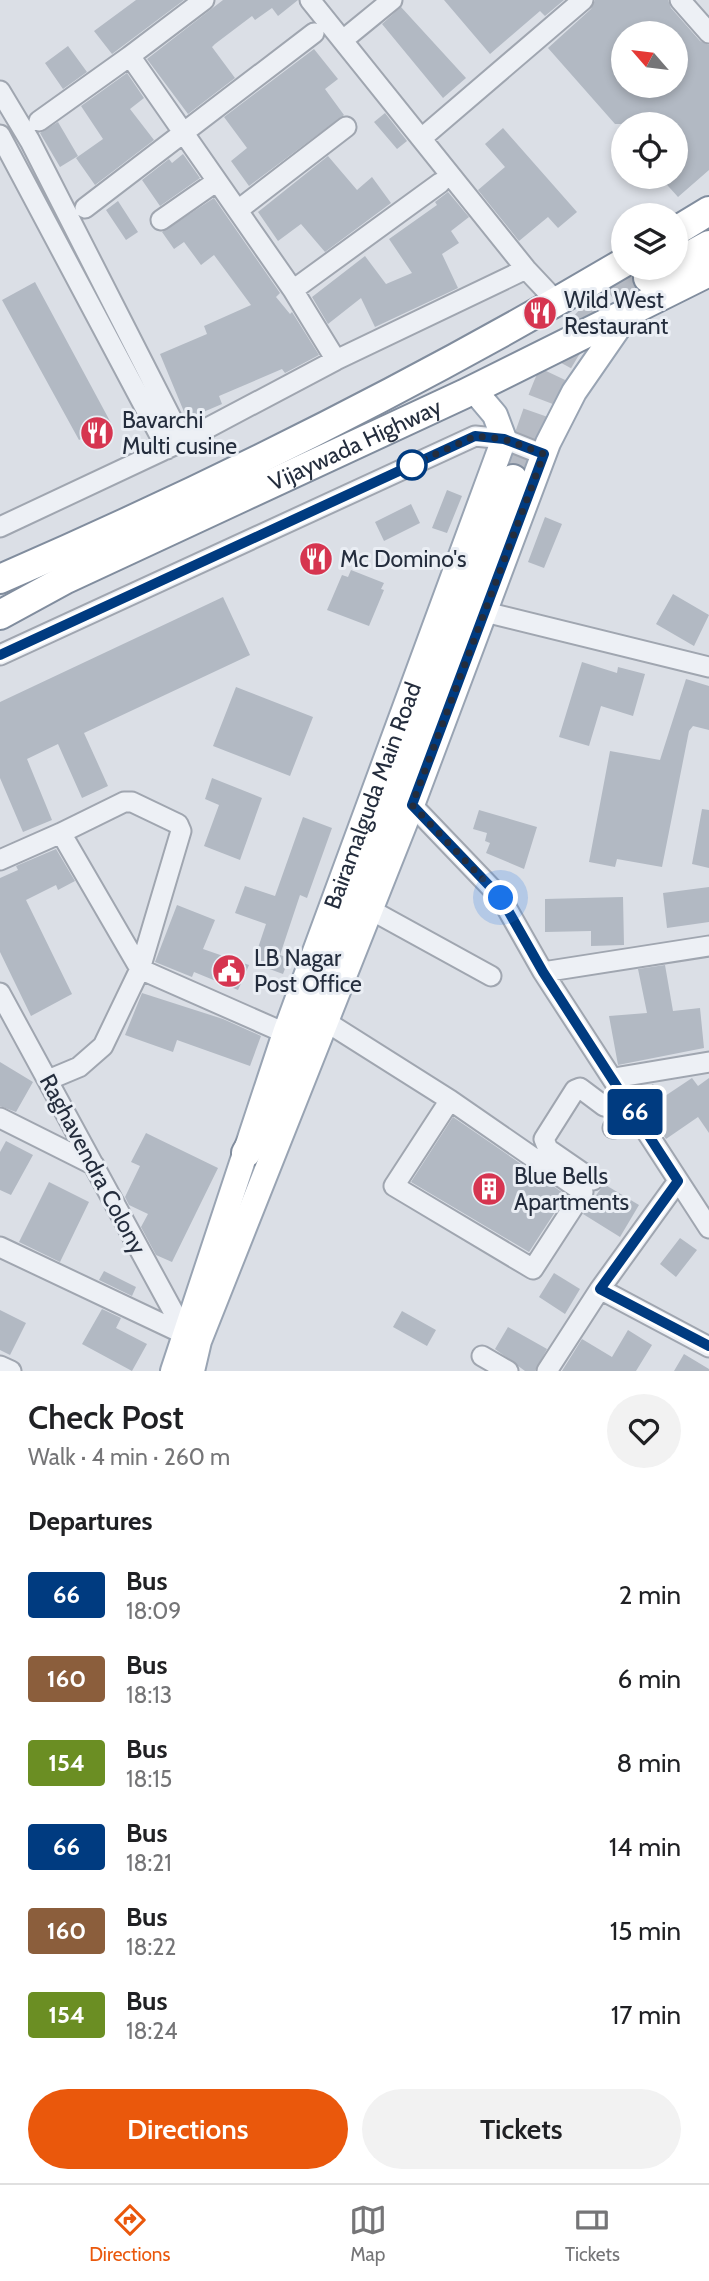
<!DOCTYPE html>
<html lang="en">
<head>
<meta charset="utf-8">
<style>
  body { margin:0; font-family:Cabin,sans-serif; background:#f2f2f2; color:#202124; height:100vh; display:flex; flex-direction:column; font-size:26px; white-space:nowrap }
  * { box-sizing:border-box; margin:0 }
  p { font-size:23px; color:#757577 }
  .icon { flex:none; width:38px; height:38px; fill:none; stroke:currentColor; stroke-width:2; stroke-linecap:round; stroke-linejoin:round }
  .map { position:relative; height:1371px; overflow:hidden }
  .side { display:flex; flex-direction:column; background:#fff; flex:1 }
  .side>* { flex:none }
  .badge { padding:0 14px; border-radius:5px; font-size:24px; line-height:46px }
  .needle { width:46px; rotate:298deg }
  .buttons { position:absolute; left:611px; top:21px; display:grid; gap:14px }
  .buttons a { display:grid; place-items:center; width:77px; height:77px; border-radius:50%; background:#fff; box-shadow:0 4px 10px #0003; font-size:35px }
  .you { position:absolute; width:35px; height:35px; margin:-18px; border:5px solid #fff; border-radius:50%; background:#1a73e8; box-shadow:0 0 0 10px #1a73e833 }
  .map>.badge { position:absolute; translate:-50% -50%; box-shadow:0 0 0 4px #fff }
  h2 { padding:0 28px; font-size:26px; line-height:63px }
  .round { display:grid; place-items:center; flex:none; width:74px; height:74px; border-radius:37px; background:#f2f2f2 }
  .overview { display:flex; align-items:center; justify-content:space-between; height:119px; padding:0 28px }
  h1 { font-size:33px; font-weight:600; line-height:52px }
  .button { display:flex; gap:14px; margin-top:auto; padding:14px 28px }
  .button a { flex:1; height:80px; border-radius:42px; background:#ea580c; color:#fff; font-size:28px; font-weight:600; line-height:80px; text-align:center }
  .button a+a { background:#f2f2f2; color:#202124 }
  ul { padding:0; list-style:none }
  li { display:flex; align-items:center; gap:21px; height:84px; padding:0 28px }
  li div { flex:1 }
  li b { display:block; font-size:26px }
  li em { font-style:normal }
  li .badge { min-width:77px; font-weight:700; text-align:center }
  .tab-bar { display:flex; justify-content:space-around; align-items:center; height:98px; border-top:2px solid #e0e0e0; background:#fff; font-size:19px; color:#757577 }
  .tab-bar a { display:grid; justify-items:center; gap:4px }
  .tab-bar .active { color:#ea580c }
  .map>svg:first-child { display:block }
</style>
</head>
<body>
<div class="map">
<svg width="709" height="1371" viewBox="0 0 709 1371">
  <rect width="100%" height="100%" fill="#dbdfe6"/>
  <path fill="#b2b9c3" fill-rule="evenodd" d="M136 0H184L112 54 94 31Z
    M223 0H298L278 16 272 8 255 20 252 16 215 44 212 47 235 78 188 114 147 59Z
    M444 0H564L545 16 540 11 490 54Z
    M595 0H668L671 8 700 41 709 45V170L678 197 660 177H676V124H615L548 48 591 9ZM623 33H676V86H623Z
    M401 7 466 78 443 98 382 24Z
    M68 46 87 72 63 89 45 63Z
    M314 49 338 79 325 89 344 115 249 186 231 161 247 148 224 117Z
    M127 73 144 98 130 109 154 140 95 185 76 158 103 139 81 106Z
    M385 113 407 141 397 149 374 122Z
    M58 122 78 156 60 167 40 133Z
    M503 128 577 212 558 228 548 217 519 241 478 190 505 167 485 144Z
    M183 154 200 178 160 206 142 180 169 159 172 163Z
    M328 156 357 190 372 177 391 203 325 252 301 224 278 241 258 212Z
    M448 192 469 217 451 231 459 243 442 254 458 288 375 327 361 298 328 324 312 297 365 256 386 284 412 273 389 239 437 205 435 202Z
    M214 198 280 293 276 297 290 314 292 312 319 355 285 373 282 369 219 396 222 404 187 419 160 354 207 334 204 326 251 305 214 255 201 265 184 242 174 249 162 232Z
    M118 201 138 232 126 240 106 210Z
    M35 282 111 423 79 440 2 300Z
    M447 490 462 496 447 533 432 528Z
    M411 504 420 523 384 541 375 522Z
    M545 517 562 524 544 568 528 562Z
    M351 570 384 583 381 589 384 590 369 626 327 610 342 575 348 577Z
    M673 594 709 615 694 646 656 624Z
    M223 597 250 655 84 733 108 786 82 798 58 744 27 759 52 820 23 832 0 778V702Z
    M582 662 617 673 618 667 645 674 633 716 601 706 589 746 559 737Z
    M686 679 709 686V730L693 726 689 731 662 867 617 859 615 867 589 862 610 751 660 760Z
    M236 687 313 717 290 776 213 746Z
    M212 778 262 798 240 860 204 846 219 805 205 799Z
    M702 809 709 810V868L692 864Z
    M479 810 537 827 524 869 486 853 490 843 485 841 487 833 473 829Z
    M303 817 332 828 307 898 300 895 280 955 289 958 283 974 253 963 266 924 235 913 245 886 275 896Z
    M56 849 75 881 58 890 56 885 26 900 72 994 31 1016 0 952V878L18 870 16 866Z
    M709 887V922L667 928 663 893Z
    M623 897 624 945 591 946V931L545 932V899Z
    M177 905 215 920 203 949 249 965 238 990 194 972 192 977 155 962Z
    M665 965 673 1011 700 1008 704 1048 618 1065 609 1016 647 1013 638 969Z
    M142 993 223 1019 261 1036 250 1066 177 1040 173 1052 125 1035Z
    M0 1062 33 1082 16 1112 0 1106Z
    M692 1078 698 1086 709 1078V1133L698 1117 666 1139 637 1095 653 1084 662 1098Z
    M453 1117 566 1195 529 1252 411 1182Z
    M146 1133 218 1168 172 1262 156 1255 141 1227 148 1214 129 1205 125 1197 140 1166 131 1162Z
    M6 1141 33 1155 11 1195 0 1190V1152Z
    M49 1182 89 1202 60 1262 19 1242Z
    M604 1184 639 1205 620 1237 583 1214Z
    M680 1238 697 1250 676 1277 660 1264Z
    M104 1271 136 1287 132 1296 99 1280Z
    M554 1273 580 1289 565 1314 539 1297Z
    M102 1309 121 1318 116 1328 147 1344 132 1371 82 1344Z
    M0 1310 26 1323 10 1355 0 1350Z
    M402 1311 436 1330 427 1346 393 1327Z
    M508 1327 547 1349 535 1371H525L495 1349Z
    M628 1330 652 1345 636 1371H562L582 1339 612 1357Z
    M684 1354 709 1369V1371H674Z"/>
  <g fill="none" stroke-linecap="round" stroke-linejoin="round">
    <path stroke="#b6bbc4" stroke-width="28" stroke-dasharray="28 14" stroke-linecap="butt" d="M513 479C548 388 554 326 648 278"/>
    <g stroke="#a0a6b0" stroke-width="23">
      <path id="minor" d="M204 0 130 56 293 290 336 360
        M310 0 526 269 557 302
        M680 0 709 33
        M343 40 392 0
        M0 91 30 141 183 441
        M39 121 130 56
        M0 135 167 449
        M423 137 583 0
        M85 208 314 33
        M238 210 346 127
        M161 220 217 181
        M293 290 440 183
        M0 527 183 441 336 360 526 269
        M485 612 709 667
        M0 655 475 436 504 439 544 455
        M412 805 501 898 543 972 709 946
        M0 860 61 833 140 969 285 1033
        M371 910 491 976
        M543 972 709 1228
        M0 993 186 1335
        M325 1021 450 1100 583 1192 533 1269 394 1186 450 1100
        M614 1078 709 1062
        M48 1080 79 1067 103 1046 140 969 181 831 178 824 132 802H124L61 833
        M0 1118 94 1165
        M613 1128 636 1113
        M593 1180 548 1149 544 1139 575 1090 580 1088 604 1106 624 1095
        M0 1247 186 1335
        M600 1289 709 1347
        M482 1356 508 1371
        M0 1366 11 1371
        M547 1371 600 1289 678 1181"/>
    </g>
    <g stroke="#99a4b3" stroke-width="28">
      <g id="major">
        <path id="s1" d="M173 1371 285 1033 504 439 495 415 473 389"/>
        <path d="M192 1371 199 1341 412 805 548 443 574 392 630 311"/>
      </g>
    </g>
    <g stroke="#818d9e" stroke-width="32">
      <g id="highway">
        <path d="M676 231 709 211"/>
        <path d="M676 263 709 245"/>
        <path d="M648 278 667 268"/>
        <path d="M0 579C214 486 422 382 623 263"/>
        <path id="s2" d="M0 615 66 579 464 394 709 272"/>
        <path d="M246 1153 281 1094 513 479"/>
      </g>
    </g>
    <use href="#minor" stroke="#edf0f5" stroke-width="19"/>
    <use href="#major" stroke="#fff" stroke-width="24"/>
    <use href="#highway" stroke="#fff" stroke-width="28"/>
  </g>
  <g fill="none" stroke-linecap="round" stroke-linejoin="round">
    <g stroke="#fff" stroke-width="16">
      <path id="line" d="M0 655 475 436 504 439 544 454 412 805 501 898 543 972 678 1181 600 1289 709 1346"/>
    </g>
    <use href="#line" stroke="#003b80" stroke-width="10"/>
    <path stroke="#242d3d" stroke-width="7" stroke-dasharray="0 12.6" d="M412 465 401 470 475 436 504 439 544 454 412 805 501 898"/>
  </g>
  <defs>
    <g id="restaurant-disc" transform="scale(1.75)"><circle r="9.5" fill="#d63550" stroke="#eaeef4"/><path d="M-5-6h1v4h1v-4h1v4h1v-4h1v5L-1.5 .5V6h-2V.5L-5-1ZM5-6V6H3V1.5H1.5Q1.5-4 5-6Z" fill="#fff"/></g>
    <g id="civic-disc" transform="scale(1.75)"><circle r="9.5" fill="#d63550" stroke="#eaeef4"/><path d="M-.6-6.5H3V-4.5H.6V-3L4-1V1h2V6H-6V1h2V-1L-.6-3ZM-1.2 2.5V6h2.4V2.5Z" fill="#fff"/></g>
    <g id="building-disc" transform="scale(1.75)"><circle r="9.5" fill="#d63550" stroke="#eaeef4"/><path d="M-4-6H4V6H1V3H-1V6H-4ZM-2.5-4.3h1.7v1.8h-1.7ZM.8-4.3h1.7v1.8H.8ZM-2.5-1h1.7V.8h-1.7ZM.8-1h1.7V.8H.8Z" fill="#fff"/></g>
  </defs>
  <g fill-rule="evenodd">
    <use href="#restaurant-disc" x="540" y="313"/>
    <use href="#restaurant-disc" x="97" y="433"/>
    <use href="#restaurant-disc" x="316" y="559"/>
    <use href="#civic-disc" x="229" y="971"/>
    <use href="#building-disc" x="489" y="1189"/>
  </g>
  <circle fill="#fff" stroke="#003b80" stroke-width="3.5" cx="412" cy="465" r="14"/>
  <g text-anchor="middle" stroke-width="6" stroke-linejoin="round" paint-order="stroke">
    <g font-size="23" fill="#242d3d" stroke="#eaeef4" text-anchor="start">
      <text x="564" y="308">Wild West<tspan x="564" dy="26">Restaurant</tspan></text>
      <text x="122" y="428">Bavarchi<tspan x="122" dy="26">Multi cusine</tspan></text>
      <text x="340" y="567">Mc Domino's</text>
      <text x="254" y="966">LB Nagar<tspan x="254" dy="26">Post Office</tspan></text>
      <text x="514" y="1184">Blue Bells<tspan x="514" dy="26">Apartments</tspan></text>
    </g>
    <g font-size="23" fill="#242d3d" stroke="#eaeef4">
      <text dy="8" stroke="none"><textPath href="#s2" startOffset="394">Vijaywada Highway</textPath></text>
      <text dy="8" stroke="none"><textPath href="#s1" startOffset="609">Bairamalguda Main Road</textPath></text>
      <text transform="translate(93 1164) rotate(62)" y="8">Raghavendra Colony</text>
    </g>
  </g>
</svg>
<div class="buttons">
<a><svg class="needle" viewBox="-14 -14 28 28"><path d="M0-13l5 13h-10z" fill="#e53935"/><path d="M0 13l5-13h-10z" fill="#757577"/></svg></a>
<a><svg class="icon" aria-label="locate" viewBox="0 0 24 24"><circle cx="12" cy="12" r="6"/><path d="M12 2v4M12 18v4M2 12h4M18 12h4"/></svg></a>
<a><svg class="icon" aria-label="layers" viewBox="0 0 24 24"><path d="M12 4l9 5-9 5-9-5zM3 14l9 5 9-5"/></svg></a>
</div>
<div class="you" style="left:501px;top:898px"></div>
<b class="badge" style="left:635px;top:1112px;background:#003b80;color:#fff">66</b>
</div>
<section class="side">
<div class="overview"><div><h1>Check Post</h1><p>Walk · 4 min · 260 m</p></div><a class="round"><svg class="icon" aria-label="heart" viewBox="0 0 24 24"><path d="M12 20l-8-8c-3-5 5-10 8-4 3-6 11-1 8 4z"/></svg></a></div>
<h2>Departures</h2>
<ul>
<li><span class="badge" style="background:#003b80;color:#fff">66</span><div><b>Bus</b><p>18:09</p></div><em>2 min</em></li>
<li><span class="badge" style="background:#8b5e3c;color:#fff">160</span><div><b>Bus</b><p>18:13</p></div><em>6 min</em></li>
<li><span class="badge" style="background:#6b8e23;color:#fff">154</span><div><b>Bus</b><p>18:15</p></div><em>8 min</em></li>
<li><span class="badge" style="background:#003b80;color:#fff">66</span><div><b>Bus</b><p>18:21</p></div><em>14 min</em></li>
<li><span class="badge" style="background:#8b5e3c;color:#fff">160</span><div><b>Bus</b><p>18:22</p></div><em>15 min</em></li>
<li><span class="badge" style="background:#6b8e23;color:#fff">154</span><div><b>Bus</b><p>18:24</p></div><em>17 min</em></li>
</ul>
<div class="button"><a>Directions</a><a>Tickets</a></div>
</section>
<nav class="tab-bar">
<a class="active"><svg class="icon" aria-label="directions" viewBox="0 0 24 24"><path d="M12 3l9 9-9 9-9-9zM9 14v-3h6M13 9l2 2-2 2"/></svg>Directions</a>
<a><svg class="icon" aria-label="map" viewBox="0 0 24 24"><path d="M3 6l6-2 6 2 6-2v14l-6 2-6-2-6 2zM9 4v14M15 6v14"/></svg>Map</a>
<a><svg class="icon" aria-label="tickets" viewBox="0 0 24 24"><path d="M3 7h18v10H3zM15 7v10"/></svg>Tickets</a>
</nav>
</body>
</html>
